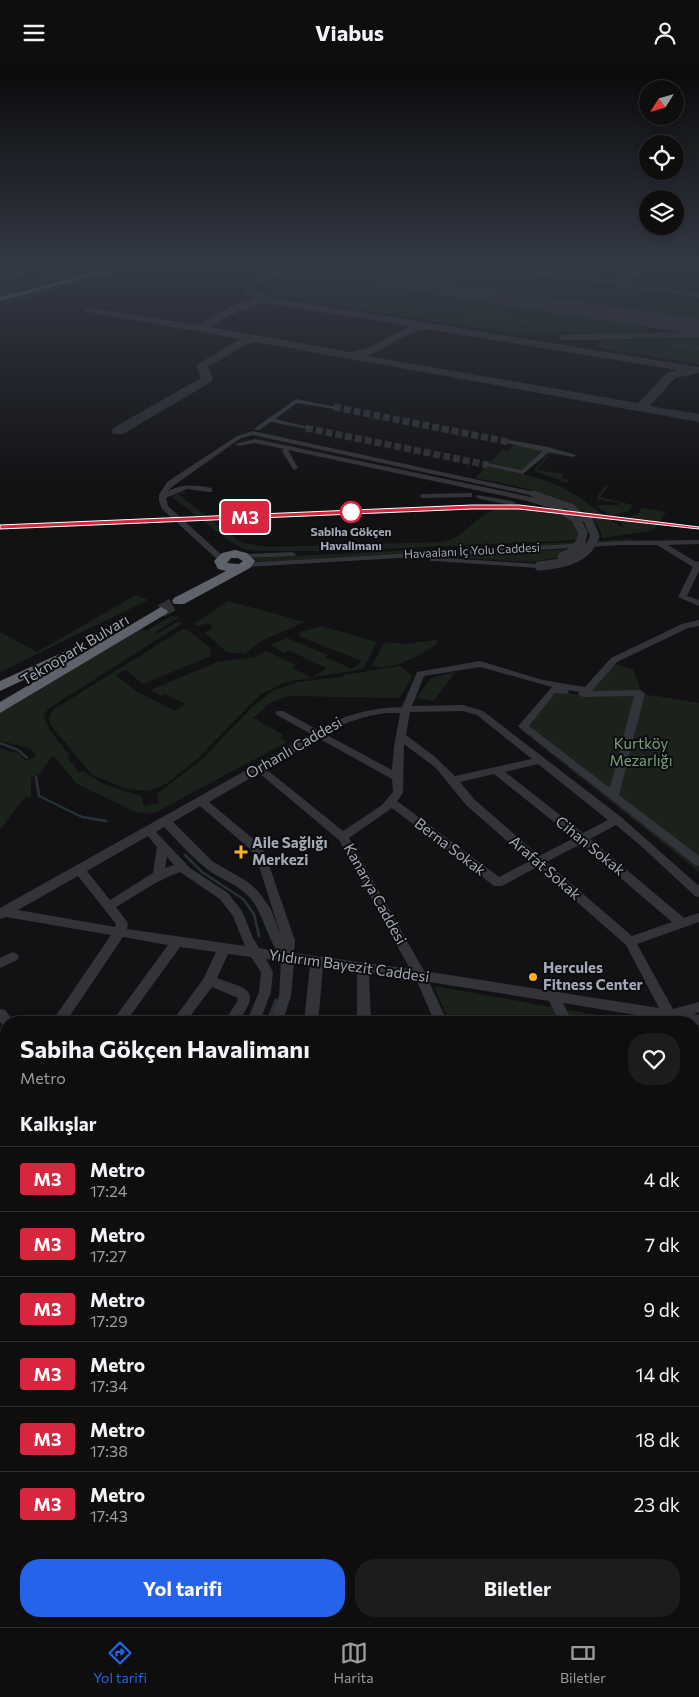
<!DOCTYPE html>
<html lang="tr">
<head>
<meta charset="utf-8">
<style>
  body { margin:0; font-family:Commissioner,sans-serif; background:#1c1c1d; color:#f1f3f6; height:100vh; display:flex; flex-direction:column; font-size:19px; white-space:nowrap }
  * { box-sizing:border-box; margin:0 }
  p { font-size:16px; color:#9b9c9e }
  .icon { flex:none; width:28px; height:28px; fill:none; stroke:currentColor; stroke-width:2; stroke-linecap:round; stroke-linejoin:round }
  .map { position:relative; flex:1; overflow:hidden }
  .side { position:absolute; left:0px; top:951px; width:700px; height:611px; display:flex; flex-direction:column; background:#0e0e0f; border-radius:20px 20px 0 0; box-shadow:0 2px 8px #0003,0 0 0 1px #2e2e2f }
  .side>* { flex:none }
  .badge { padding:0 10px; border-radius:4px; font-size:18px; line-height:32px }
  .needle { width:32px; rotate:233deg }
  .fabs { position:absolute; left:639px; top:15px; display:grid; gap:10px }
  .fabs a { display:grid; place-items:center; width:45px; height:45px; border-radius:50%; background:#0e0e0f; box-shadow:0 2px 8px #0003,0 0 0 1px #2e2e2f; font-size:25px }
  .map>.badge { position:absolute; translate:-50% -50%; box-shadow:0 0 0 2px #fff }
  h2 { padding:0 20px; font-size:19px; line-height:45px }
  .round { display:grid; place-items:center; flex:none; width:52px; height:52px; border-radius:20px; background:#1c1c1d }
  .head { display:flex; align-items:center; justify-content:space-between; height:85px; padding:0 20px }
  h1 { font-size:24px; font-weight:700; line-height:38px }
  .primary-button { display:flex; gap:10px; margin-top:auto; padding:10px 20px }
  .primary-button a { flex:1; height:58px; border-radius:20px; background:#2563eb; color:#fff; font-size:20px; font-weight:700; line-height:58px; text-align:center }
  .primary-button a+a { background:#1c1c1d; color:#f1f3f6 }
  ul { padding:0; list-style:none }
  li { display:flex; align-items:center; gap:15px; height:65px; padding:0 20px; border-top:1px solid #2e2e2f }
  li div { flex:1 }
  li b { display:block; font-size:19px }
  li em { font-style:normal }
  li .badge { min-width:55px; font-weight:700; text-align:center }
  header { display:flex; justify-content:space-between; align-items:center; height:65px; padding:0 20px; background:#0e0e0f; font-size:22px; font-weight:700 }
  .menu { display:flex; justify-content:space-around; align-items:center; height:70px; border-top:1px solid #2e2e2f; background:#0e0e0f; font-size:14px; color:#9b9c9e }
  .menu a { display:grid; justify-items:center; gap:2px }
  .menu .current { color:#2563eb }
  .map>svg:first-child { display:block }
</style>
</head>
<body>
<header><svg class="icon" aria-label="menu" viewBox="0 0 24 24"><path d="M4 6h16M4 12h16M4 18h16"/></svg>Viabus<svg class="icon" aria-label="person" viewBox="0 0 24 24"><circle cx="12" cy="8" r="4"/><path d="M4 21q1-7 8-7t8 7"/></svg></header>
<div class="map">
<svg width="699" height="1562" viewBox="0 0 699 1562">
  <rect width="100%" height="100%" fill="#121214"/>
  <path fill="#1a221b" d="M103 200H116L0 229V224L64 211Z
    M137 200H147L0 241V235Z
    M318 200H443L699 235V257Z
    M294 209H312L637 259 648 264 640 267 508 268 270 230 261 226 263 221 283 211Z
    M604 275H699V299L604 284 596 280Z
    M514 380 542 384 524 405 489 398 502 385 508 386Z
    M550 386 567 391 550 389 537 405 564 409 561 413 569 415 568 418 534 406Z
    M487 401C514 407 544 412 569 426 589 437 603 452 624 463L619 455 638 449 642 443 666 447 655 463 650 466 602 473C598 432 508 420 475 413Z
    M605 420H609L600 432 633 440 629 446 611 451 595 440H619L618 438 596 434Z
    M180 426 189 428 178 429 242 478 269 482 442 477C462 474 470 458 487 448 506 437 562 440 575 460 578 464 579 470 581 475L337 486H257L244 484 229 476 172 432Z
    M635 474 631 476 254 498 253 493Z
    M573 484 557 493 533 497 420 491Z
    M136 530 148 535 0 607V567L37 587Z
    M228 536 305 557 261 576 245 589 227 587 205 568 213 562 208 558 199 561 194 559Z
    M171 551 180 552 154 568 157 569 178 556 183 558 48 644 44 651 49 664 70 691 68 693 79 707 83 706 103 719 141 731 144 741 159 738 157 729 201 695 252 642 272 626 298 617 343 612V610L400 601 413 611 399 633 288 631 270 638 253 653 283 670 280 673 287 677 156 747 147 749 136 747 77 719 53 690 39 710 31 712V732L24 733 0 765V683L19 689 26 696 37 691 29 683 0 676V648L140 563 146 566Z
    M321 561 377 577 363 604 286 617 261 629 198 693 166 719 148 726 127 724 92 710 50 659 49 651 54 644 183 564 188 565 210 583 211 591 143 619 126 605 115 610 138 627 175 646 185 639 165 629 161 631 151 625 217 597 255 592 266 586 296 600 292 603 312 613 326 603 288 585 284 588 270 580 287 573 328 590 325 592 352 604 362 596 298 571 301 567Z
    M436 575 439 577 435 580C422 589 387 609 372 600L385 577 406 579Z
    M614 599 633 604 642 629 699 638V807L520 664 554 627 588 631Z
    M455 607 434 636 417 633 431 613Z
    M434 921 636 957H449Z"/>
  <g fill="none" stroke-linecap="round" stroke-linejoin="round">
    <path stroke="#273138" stroke-width="1" d="M222 209 239 212
      M285 219 574 264
      M0 222 61 211 99 200
      M670 279 699 283"/>
    <path stroke="#273138" stroke-width="2.5" d="M0 678 18 685 27 693
      M36 712 39 731 82 752 106 756
      M185 790 202 807 243 834 254 849 259 871"/>
    <path stroke="#273138" stroke-width="3" d="M267 958 276 935"/>
    <path fill="#2c2d31" fill-rule="evenodd" d="M477 200H502L609 215 624 212 639 200H649L629 217 699 227V233L482 203Z
      M304 203H322L327 206C314 216 273 200 254 225L268 232 699 302V308L675 313 650 341 699 349V357L256 277 247 279 208 302 213 314 211 317 123 369H113L112 366 113 363 201 313 196 301 198 299 240 274 88 247 84 246V242L198 260 230 242 254 234 244 226C258 207 282 204 304 203ZM261 239H271L410 261 368 283 351 287 209 262 237 247ZM428 264 677 305 667 308 638 338 368 291 409 269Z
      M699 267V273L563 275 558 272 563 269Z"/>
    <path fill="#2c2d31" fill-rule="evenodd" d="M275 200H331L699 254V270L286 207 278 205Z"/>
    <path stroke="#2f3034" stroke-width="7" stroke-dasharray="7 3" stroke-linecap="butt" d="M334 342 509 377
      M306 363 488 400"/>
    <path stroke="#2f3034" stroke-width="13" stroke-dasharray="13 7" stroke-linecap="butt" d="M161 546 179 536"/>
    <path fill="#333439" fill-rule="evenodd" d="M35 200H41L0 217V214Z
      M296 334 337 342 334 344 297 338 275 354 308 362V364L271 357 259 365H255V363Z
      M253 366 534 427 538 429 534 431 253 370 241 373 173 421 167 427C181 418 196 420 212 423V427H209L187 424 166 433 168 441 225 493 218 495 162 444 159 436V430L167 417 237 371Z
      M255 374 531 432 559 440 581 456 574 458 553 444 527 436 288 385 298 403 295 405 293 404 282 386 284 384 255 378 238 381 235 379Z
      M509 375 548 382 576 390 573 392 549 387 523 409 486 401 485 400 488 398 522 405 542 386 507 378V376Z
      M469 428H472V432L423 433 419 431 423 429Z
      M477 430 512 436 516 438 512 440 480 434 476 432Z
      M699 475V479L668 480 696 497 699 496V506L687 531 699 535V541L678 532 693 502 657 480H622L246 502 242 500 246 498 622 476Z
      M292 487 296 489 295 491 246 493 242 491 246 489Z
      M430 492 539 499 543 501 539 503 433 496H430Z
      M699 555V561L688 563 617 597 592 626 640 625 645 628 619 730 699 791V801L695 800 520 663 518 661 520 659 552 622 480 602 424 611 412 641 463 640 483 646 621 752 699 821V832L695 831 641 781 616 760 590 774 684 853 699 848V857L637 879 673 944 699 937V947L694 949 699 950V960H694V958H667L666 955 563 938 573 958H560L549 936 429 917 448 958H435L416 914 369 908 371 958H357V906L323 902 318 958H304L310 900 294 898 291 931 282 958H269L279 931 281 896 266 894 273 907 271 927 259 958H246L259 927 261 907 251 892 228 889 217 913C249 925 262 924 237 958H223L237 937 238 933 212 922 185 958H171L204 913 216 887 180 882 125 958H111L168 880 123 872 65 958H51L111 870 6 852 0 854V843L311 669 277 650 275 648 277 646H283L318 665C345 649 371 643 402 642L417 607 480 596 543 615 585 622 611 593 682 559ZM567 625 580 627 578 629 583 632 634 631 610 723 529 661 555 628 567 629 569 627ZM463 646 477 650 532 694 455 711 434 691 406 670 410 647ZM387 648H400L394 682 392 705 325 669C345 657 364 651 387 648ZM318 673 392 714 393 727 382 740 343 766 266 704ZM404 679 436 703 466 740 530 796 499 812 397 736 403 728ZM538 699 608 755 583 768 505 707ZM259 708 339 775 410 904 294 888 295 876 265 788 258 778 209 737ZM494 709 574 773 539 791 474 734 460 717ZM200 741 250 784 256 792 282 874 271 844 258 826 248 817 212 796 173 757ZM392 743 494 821H502L537 802 626 880 659 943 424 906 349 773ZM164 762C177 775 189 789 203 801 218 814 238 818 251 834 263 849 266 869 277 886L259 883 253 873 242 846 228 828 190 803 156 767ZM148 771 157 782 153 808 110 835 87 806ZM581 779 672 857 632 871 546 797ZM167 792 174 800 165 803ZM180 807 220 834 233 851 245 881 127 864 128 858 116 842C137 830 157 815 180 807ZM78 811 116 859 115 862 18 845Z
      M13 887 17 889 19 892 17 895 0 903V893Z
      M0 944 5 945 15 958H6V963L0 957Z
      M694 990 699 992V1012L694 1009Z
      M0 1065 6 1069V1087L0 1084Z
      M699 1208V1224L694 1225V1209Z
      M0 1265 6 1267V1287L0 1285Z
      M699 1357V1376L694 1378V1359Z
      M0 1411 6 1413V1431L0 1429Z
      M0 1514 6 1515V1535L0 1534Z
      M694 1522 699 1524V1552L694 1550Z"/>
    <path fill="#4e5158" fill-rule="evenodd" d="M228 1556H295L293 1562H226Z
      M411 1556H461L463 1562H409Z
      M463 1556H490L491 1562H465Z
      M520 1556H547L548 1562H522Z"/>
    <path fill="#5e626a" fill-rule="evenodd" d="M123 200H135L0 236V232Z
      M235 485 247 488 255 496 250 503 184 539H174L172 536 174 533 226 506 218 504 214 496 222 488ZM231 493H238L243 496 239 499 227 498Z
      M161 542 168 546 166 549 0 648V637Z
      M66 586 71 587 73 590 71 593 0 626V616Z"/>
    <path stroke="#333439" stroke-width="7" d="M534 429 571 442 589 457"/>
    <path stroke="#333439" stroke-width="9" d="M562 492C573 487 581 481 583 468L577 456
      M539 501C562 499 587 495 595 471L588 455"/>
  </g>
  <linearGradient id="sky" x2="0" y2="1"><stop stop-color="#0a0a0b"/><stop offset="0.48" stop-color="#333945"/><stop offset="1" stop-color="#333945" stop-opacity="0"/></linearGradient>
  <rect width="699" height="419" fill="url(#sky)"/>
  <path fill="#d7263d" stroke="#fff" d="M472 440H519L699 462V464L519 444H472L0 464V460Z"/>
  <circle fill="#fff" stroke="#d7263d" stroke-width="2.5" cx="351" cy="447" r="10"/>
  <g fill="#ffb21f" stroke="#0d0d0f" stroke-width="2">
    <path d="M238.5 779.5h5v5h5v5h-5v5h-5v-5h-5v-5h5z"/>
    <circle cx="533" cy="912" r="5"/>
  </g>
  <g text-anchor="middle" stroke-width="4" stroke-linejoin="round" paint-order="stroke">
    <g font-size="12" font-weight="bold" fill="#a2a8b6" stroke="#0d0d0f">
      <text x="351" y="471">Sabiha Gökçen<tspan x="351" dy="14">Havalimanı</tspan></text>
    </g>
    <g font-size="12" fill="#a2a8b6" stroke="#0d0d0f">
      <text transform="translate(472 486) rotate(-3)" y="4">Havaalanı İç Yolu Caddesi</text>
    </g>
    <g font-size="15" fill="#a2a8b6" stroke="#0d0d0f">
      <text transform="translate(75 585) rotate(-31)" y="5">Teknopark Bulvarı</text>
      <text transform="translate(294 683) rotate(-30)" y="5">Orhanlı Caddesi</text>
      <text transform="translate(590 781) rotate(39)" y="5">Cihan Sokak</text>
      <text transform="translate(450 782) rotate(37)" y="5">Berna Sokak</text>
      <text transform="translate(545 803) rotate(41)" y="5">Arafat Sokak</text>
      <text transform="translate(375 829) rotate(61)" y="5">Kanarya Caddesi</text>
      <text transform="translate(349 901) rotate(8)" y="5">Yıldırım Bayezit Caddesi</text>
    </g>
    <g font-size="15" fill="#77a27a" stroke="#0d0d0f">
      <text x="641" y="684">Kurtköy<tspan x="641" dy="17">Mezarlığı</tspan></text>
    </g>
    <g font-size="15" font-weight="bold" fill="#a2a8b6" stroke="#0d0d0f" text-anchor="start">
      <text x="252" y="783">Aile Sağlığı<tspan x="252" dy="17">Merkezi</tspan></text>
      <text x="543" y="908">Hercules<tspan x="543" dy="17">Fitness Center</tspan></text>
    </g>
  </g>
</svg>
<div class="fabs">
<a><svg class="needle" viewBox="-14 -14 28 28"><path d="M0-13l5 13h-10z" fill="#e53935"/><path d="M0 13l5-13h-10z" fill="#9b9c9e"/></svg></a>
<a><svg class="icon" aria-label="locate" viewBox="0 0 24 24"><circle cx="12" cy="12" r="6"/><path d="M12 2v4M12 18v4M2 12h4M18 12h4"/></svg></a>
<a><svg class="icon" aria-label="layers" viewBox="0 0 24 24"><path d="M12 4l9 5-9 5-9-5zM3 14l9 5 9-5"/></svg></a>
</div>
<b class="badge" style="left:245px;top:452px;background:#d7263d;color:#fff">M3</b>
<section class="side">
<div class="head"><div><h1>Sabiha Gökçen Havalimanı</h1><p>Metro</p></div><a class="round"><svg class="icon" aria-label="heart" viewBox="0 0 24 24"><path d="M12 20l-8-8c-3-5 5-10 8-4 3-6 11-1 8 4z"/></svg></a></div>
<h2>Kalkışlar</h2>
<ul>
<li><span class="badge" style="background:#d7263d;color:#fff">M3</span><div><b>Metro</b><p>17:24</p></div><em>4 dk</em></li>
<li><span class="badge" style="background:#d7263d;color:#fff">M3</span><div><b>Metro</b><p>17:27</p></div><em>7 dk</em></li>
<li><span class="badge" style="background:#d7263d;color:#fff">M3</span><div><b>Metro</b><p>17:29</p></div><em>9 dk</em></li>
<li><span class="badge" style="background:#d7263d;color:#fff">M3</span><div><b>Metro</b><p>17:34</p></div><em>14 dk</em></li>
<li><span class="badge" style="background:#d7263d;color:#fff">M3</span><div><b>Metro</b><p>17:38</p></div><em>18 dk</em></li>
<li><span class="badge" style="background:#d7263d;color:#fff">M3</span><div><b>Metro</b><p>17:43</p></div><em>23 dk</em></li>
</ul>
<div class="primary-button"><a>Yol tarifi</a><a>Biletler</a></div>
</section>
</div>
<nav class="menu">
<a class="current"><svg class="icon" aria-label="directions" viewBox="0 0 24 24"><path d="M12 3l9 9-9 9-9-9zM9 14v-3h6M13 9l2 2-2 2"/></svg>Yol tarifi</a>
<a><svg class="icon" aria-label="map" viewBox="0 0 24 24"><path d="M3 6l6-2 6 2 6-2v14l-6 2-6-2-6 2zM9 4v14M15 6v14"/></svg>Harita</a>
<a><svg class="icon" aria-label="tickets" viewBox="0 0 24 24"><path d="M3 7h18v10H3zM15 7v10"/></svg>Biletler</a>
</nav>
</body>
</html>
